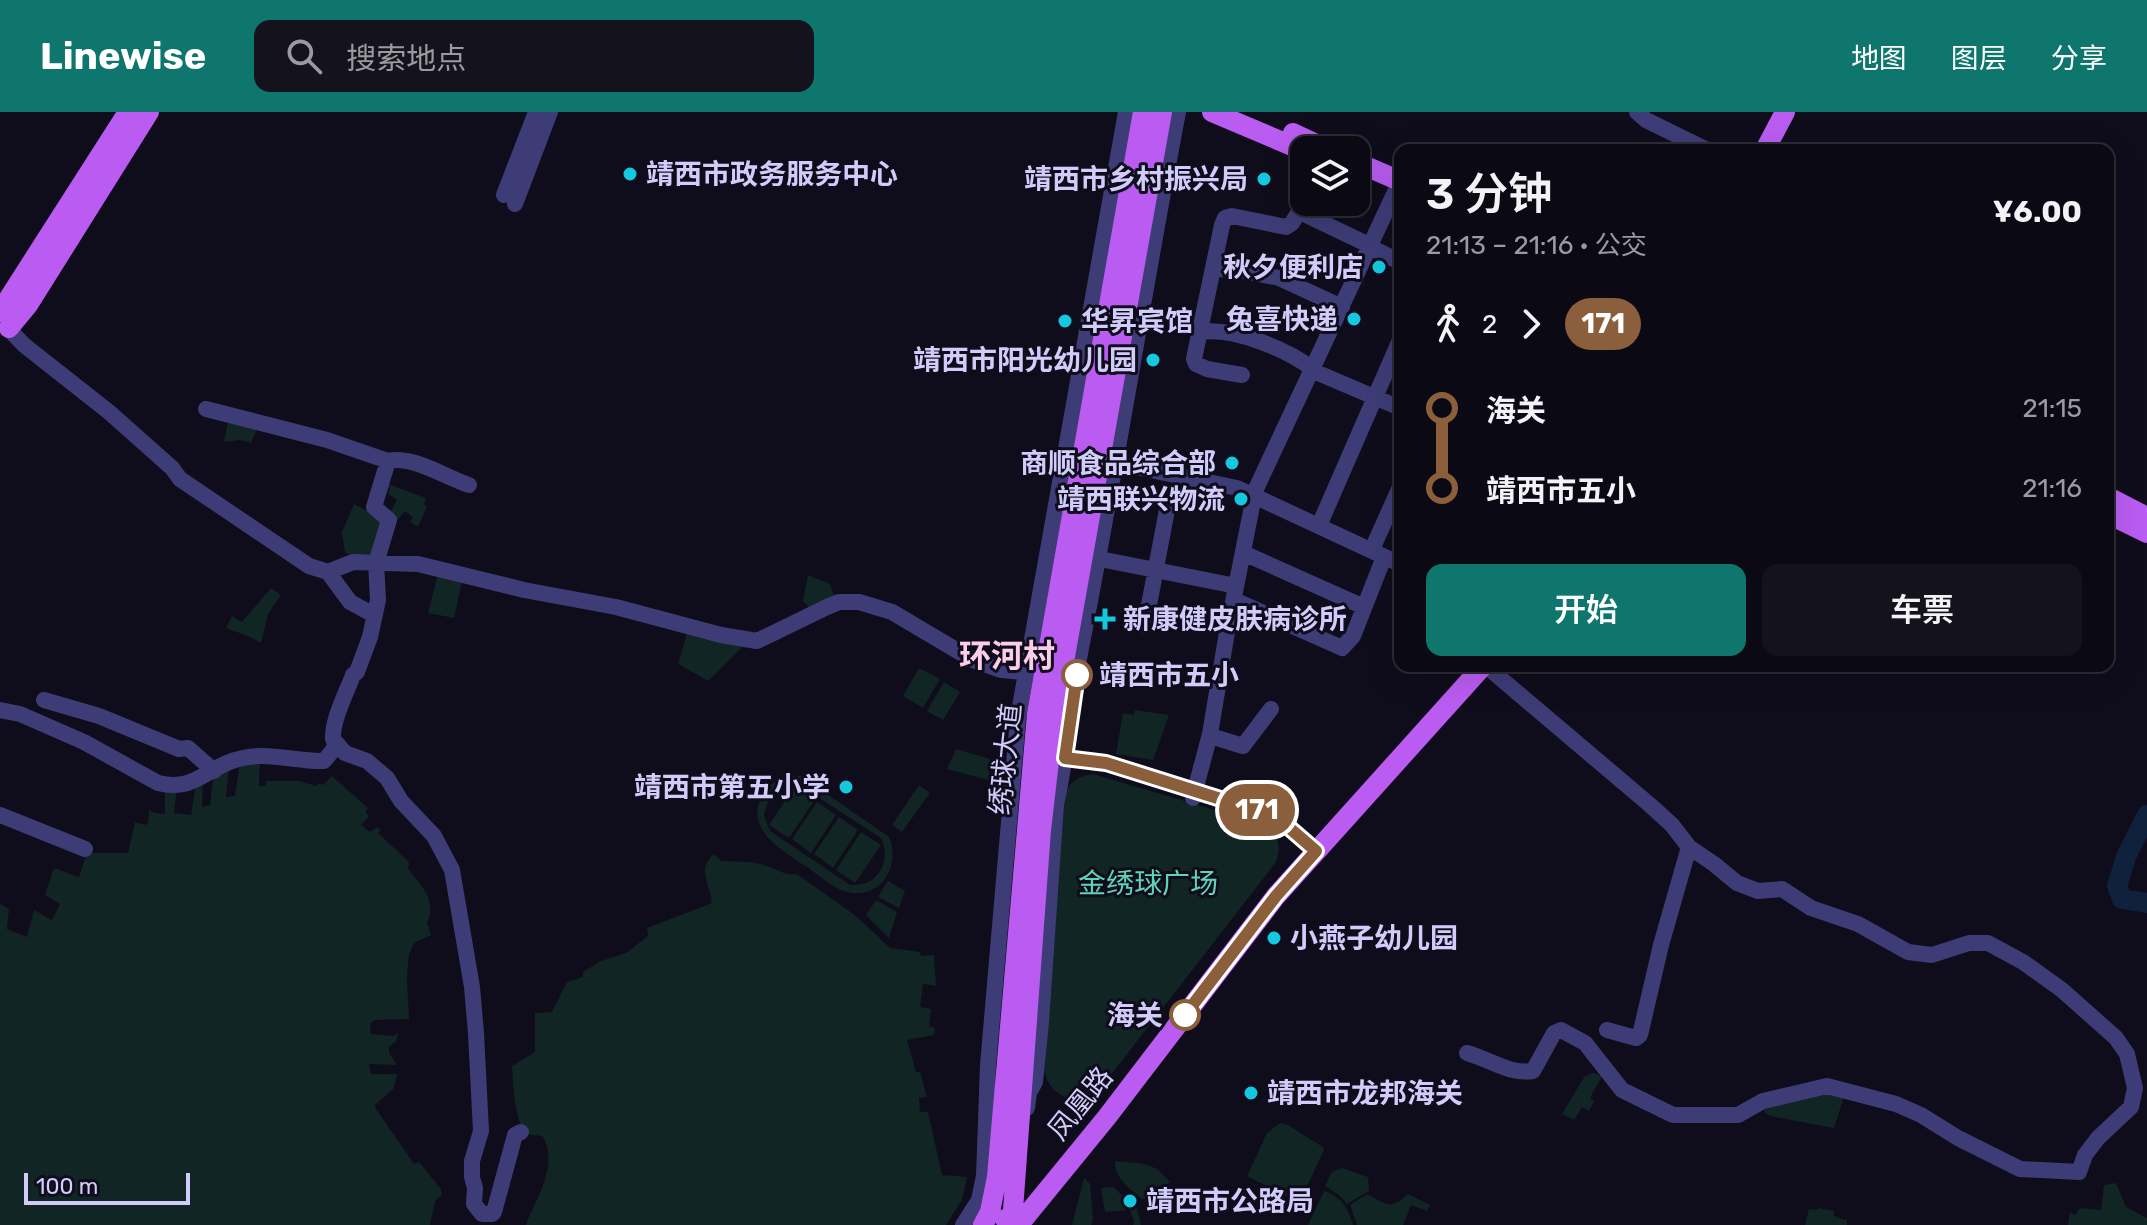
<!DOCTYPE html>
<html lang="zh">
<head>
<meta charset="utf-8">
<style>
  body { margin:0; font-family:Rubik,"Noto Sans SC",sans-serif; background:#14131d; color:#f1f3f6; height:100vh; display:flex; flex-direction:column; font-size:30px; white-space:nowrap }
  * { box-sizing:border-box; margin:0 }
  p { font-size:26px; color:#9a9aa0 }
  .icon { flex:none; width:44px; height:44px; fill:none; stroke:currentColor; stroke-width:2; stroke-linecap:round; stroke-linejoin:round }
  .map { position:relative; flex:1; overflow:hidden }
  .panel { position:absolute; left:1394px; top:32px; width:720px; height:528px; display:flex; flex-direction:column; background:#0b0a14; border-radius:16px; box-shadow:0 8px 32px #0002,0 0 0 2px #2b2b34 }
  .panel>* { flex:none }
  .badge { padding:0 16px; border-radius:26px; font-size:28px; line-height:52px }
  .buttons { position:absolute; left:1290px; top:24px; display:grid; gap:16px }
  .buttons a { display:grid; place-items:center; width:80px; height:80px; border-radius:16px; background:#0b0a14; box-shadow:0 8px 32px #0002,0 0 0 2px #2b2b34; font-size:40px }
  .scale { position:absolute; left:24px; bottom:20px; width:166px; box-sizing:border-box; padding-left:8px; border:4px solid #d1ccfa; border-top:0; font-size:22px; line-height:28px; white-space:nowrap; color:#d1ccfa; -webkit-text-stroke:6px #0f0d1b; paint-order:stroke }
  .map>.badge { position:absolute; translate:-50% -50%; box-shadow:0 0 0 4px #fff }
  .legs { display:flex; align-items:center; gap:12px; height:88px; padding:0 32px; font-size:26px }
  .legs p { margin-inline-start:auto }
  .overview { display:flex; align-items:center; justify-content:space-between; height:136px; padding:0 32px }
  h1 { font-size:44px; font-weight:600; line-height:60px }
  .primary-button { display:flex; gap:16px; margin-top:auto; padding:16px 32px }
  .primary-button a { flex:1; height:92px; border-radius:16px; background:#0f766e; color:#fff; font-size:32px; font-weight:600; line-height:92px; text-align:center }
  .primary-button a+a { background:#14131d; color:#f1f3f6 }
  ul { padding:0 32px; list-style:none }
  li { display:flex; align-items:center; gap:28px; height:80px; font-size:30px }
  li i { display:grid; place-items:center; width:12px; height:100%; margin:0 10px; background:currentColor }
  li i::after { content:''; width:20px; height:20px; margin:-10px; border:6px solid; border-radius:50%; background:#0b0a14 }
  li p { margin-inline-start:auto }
  li:first-child i { background:linear-gradient(#0000 50%,currentColor 0) }
  li:last-child i { background:linear-gradient(currentColor 50%,#0000 0) }
  header { display:flex; align-items:center; gap:48px; box-sizing:border-box; height:112px; padding:0 40px; background:#0f766e; color:#fff }
  header strong { font-size:38px }
  nav { display:flex; gap:44px; margin-inline-start:auto; font-size:28px }
  .search { width:560px; height:72px; background:#14131d; display:flex; align-items:center; gap:20px; box-sizing:border-box; padding:0 28px; border-radius:16px; color:#9a9aa0; font-size:30px }
  .map>svg:first-child { display:block }
</style>
</head>
<body>
<header>
<strong>Linewise</strong>
<div class="search"><svg class="icon" aria-label="search" viewBox="0 0 24 24"><circle cx="10" cy="10" r="6"/><path d="M15 15l6 6"/></svg>搜索地点</div>
<nav><a>地图</a><a>图层</a><a>分享</a></nav>
</header>
<div class="map">
<svg width="2147" height="1113" viewBox="0 0 2147 1113">
  <rect width="100%" height="100%" fill="#0f0d1b"/>
  <path fill="#102524" fill-rule="evenodd" d="M229 305 258 315 251 331 240 328 224 330Z
    M385 371 426 386 424 393 427 394 418 415 410 410 413 405 405 399 394 412 389 402 397 388 388 382 390 376 383 373Z
    M354 392 383 407 371 442H347L345 440 342 420Z
    M438 462 462 469 454 506 428 501Z
    M808 463 830 472 835 486 810 496 803 489Z
    M271 476 281 483 268 502 261 531 248 524 226 516 232 504 242 510Z
    M687 521 743 534 708 569 678 552Z
    M919 556 940 567 923 596 903 584Z
    M944 570 960 580 943 608 927 599Z
    M1135 598 1169 603 1153 648 1116 642 1123 601 1134 603Z
    M956 637 990 647 989 668 947 657Z
    M260 646 259 674H266V669H299L317 674 318 671 323 673 332 664 368 696 365 700 369 704 361 713 370 720 377 715 381 718 378 721 409 750 408 757C422 774 437 788 427 811L431 823 414 831 409 842 407 866 409 907 374 908 370 912 371 922 393 924 398 921 396 929 389 935V941L397 953 369 952 371 962H397L394 976 375 993 376 997 414 1052 419 1050 441 1077 442 1082 435 1089 430 1113H0V792L9 797 7 817 27 825 34 798 52 808 60 792 45 783 54 756 79 765 87 741H128L135 710 145 713 148 711 149 698 155 701 165 702V677L177 676 174 701 191 703 196 673 203 668 202 695 210 693 213 665 229 655 226 685 235 684 240 650Z
    M1093 662 1259 711C1277 720 1283 731 1276 750L1107 968 1096 980 1080 989C1061 987 1045 975 1044 955L1063 690C1068 671 1074 665 1093 662Z
    M801 664 889 725C901 754 881 788 847 780 834 777 821 765 810 757 785 740 742 719 763 682 771 668 786 663 801 664ZM796 671 881 726C892 750 878 775 850 773L770 719 764 703 769 686 781 674Z
    M919 673 930 681 902 720 892 713Z
    M794 675 814 689 789 726 769 713Z
    M817 690 836 703 811 741 792 727Z
    M839 705 858 718 833 756 814 742Z
    M861 720 881 733 855 771 836 758Z
    M714 742 721 749C733 750 748 749 760 752 774 755 783 764 797 762L856 804 890 836 920 840 921 844 934 843 936 874 923 872 920 895 931 897 929 914 935 916 934 923 907 928 916 960H920L927 985 919 986 920 1000H928L942 1063 967 1065 962 1088 946 1113H526C536 1086 560 1052 542 1024 537 1023 533 1024 529 1022 514 1015 513 969 512 954L535 940V901L552 900 567 870 583 865V860L601 849 626 841 648 824 647 816 712 791C710 772 696 757 714 742Z
    M888 769 905 779 899 796 878 785Z
    M876 788 897 800 889 826 866 803Z
    M1593 961 1602 964 1590 986 1594 989 1589 999 1582 995 1574 1008 1562 1002 1585 964Z
    M1809 979 1844 985 1834 1016 1770 1004 1764 1000 1766 993Z
    M1280 1011 1286 1012 1323 1035 1324 1038 1304 1081 1299 1087 1288 1085 1247 1064 1267 1021Z
    M1115 1049C1140 1052 1153 1048 1170 1070L1148 1086 1142 1087C1130 1076 1114 1067 1115 1049Z
    M1342 1056 1368 1065 1369 1079 1347 1092 1339 1083 1325 1074 1332 1060Z
    M1084 1066 1090 1072 1093 1108 1091 1113H1072Z
    M2116 1071 2126 1095 2147 1106V1113H2068L2070 1100 2075 1103 2080 1096 2101 1098 2104 1073Z
    M1113 1075 1137 1097 1141 1113H1133L1134 1109 1130 1098 1105 1100 1101 1076Z
    M1324 1079C1341 1084 1349 1097 1353 1113H1308Z
    M1367 1082C1385 1091 1389 1100 1408 1082L1430 1093 1427 1099 1411 1093 1403 1113H1357L1350 1093Z
    M1818 1096 1834 1099V1104L1845 1108 1847 1106V1113H1805L1809 1097 1817 1098Z"/>
  <g fill="none" stroke-linecap="round" stroke-linejoin="round">
    <path stroke="#0f213d" stroke-width="20" d="M2147 703 2126 745 2117 774 2122 787 2147 791"/>
    <path stroke="#3e3c76" stroke-width="16" d="M1637 0 1646 8 1707 38
      M504 83 536 0
      M515 92 550 0
      M1300 100 1369 133
      M1374 137 1400 150
      M1214 157 1239 158 1279 166 1342 195
      M1 209 24 233 109 300 172 356 180 367 309 454 328 460 353 450 418 452 524 478 616 495 721 523 757 529 827 495 839 490H859L892 500 973 548 1001 558 1024 560
      M1200 220C1234 215 1286 237 1313 257
      M1318 261 1400 296
      M1242 263 1207 257 1196 252 1194 247 1222 113 1225 106 1232 104 1286 115 1292 111 1305 90
      M206 297 327 328 388 349 374 395 389 408 376 451 378 488 370 525 357 560 353 563C346 582 332 608 333 627L345 641 367 649 387 666 401 689 434 724 452 758 472 875 476 921 481 1019 472 1049V1065L475 1076 474 1092 482 1102H492L494 1100 515 1023 521 1020
      M388 349C412 343 445 365 469 373
      M1111 356 1117 351 1237 376 1400 452
      M1321 409 1400 228
      M1374 433 1400 375
      M1250 444 1364 495
      M1100 447 1236 474
      M328 460 350 490 374 503
      M1241 491 1342 536 1353 524 1384 445
      M1145 514 1167 398
      M1486 554 1650 693 1672 713 1689 735 1661 833 1640 923 1636 926 1607 918
      M44 588 99 604 179 637 188 636 214 659
      M0 598 20 602 84 630 158 671C194 680 205 657 235 648 264 638 295 650 324 649L333 638 336 631
      M1217 626 1243 634 1271 597
      M1065 646 1106 651 1262 700 1286 713 1316 739
      M1193 686 1210 622 1227 520 1255 379 1396 78
      M0 703 85 737
      M1467 941C1489 947 1510 963 1533 959L1554 921 1561 918 1585 931 1622 978 1673 1003H1738L1763 989 1827 974 1896 992 1921 1003 1958 1026 2020 1057 2079 1060 2085 1043 2098 1026 2131 995 2135 976 2127 942 2116 926 2062 878 2023 850 1988 831H1969L1932 843 1908 840 1858 812 1811 796 1782 777 1758 779 1737 771 1714 752 1689 735
      M1027 996 1029 981 1035 970 1041 910 1056 692C1068 641 1071 588 1081 536 1116 358 1144 178 1178 0
      M963 1113 979 1088 984 1064 988 953 1018 606 1126 0"/>
    <path stroke="#ba5cf1" stroke-width="20" d="M1212 0 1304 39
      M1293 21 1329 38
      M1765 38 1785 0
      M1356 50 1400 69
      M0 200 128 0
      M9 216 28 193 149 0
      M2108 385 2147 405
      M2108 402 2147 421
      M1005 1107 1017 1111 1022 1109 1107 1005 1276 784 1483 554
      M983 1113 990 1100 997 1065 1037 602 1143 0
      M1010 1113 1013 1098 1041 718 1054 606 1162 0"/>
  </g>
  <g fill="none" stroke-linecap="round" stroke-linejoin="round">
    <g stroke="#fff" stroke-width="18">
      <path id="line-1" d="M1077 563 1065 646 1106 651 1262 700 1286 713 1316 739 1276 784 1185 903"/>
    </g>
    <use href="#line-1" stroke="#8b5e3c" stroke-width="12"/>
  </g>
  <g fill="#14c9df" stroke="#0f0d1b" stroke-width="3">
    <circle cx="630" cy="62" r="8"/>
    <circle cx="1264" cy="67" r="8"/>
    <circle cx="1379" cy="155" r="8"/>
    <circle cx="1354" cy="207" r="8"/>
    <circle cx="1065" cy="209" r="8"/>
    <circle cx="1153" cy="248" r="8"/>
    <circle cx="1232" cy="351" r="8"/>
    <circle cx="1241" cy="387" r="8"/>
    <path d="M1101 495h8v8h8v8h-8v8h-8v-8h-8v-8h8z"/>
    <circle cx="846" cy="675" r="8"/>
    <circle cx="1274" cy="826" r="8"/>
    <circle cx="1251" cy="981" r="8"/>
    <circle cx="1130" cy="1089" r="8"/>
  </g>
  <g fill="#fff" stroke="#8b5e3c" stroke-width="4">
    <circle cx="1077" cy="563" r="14"/>
    <circle cx="1185" cy="903" r="14"/>
  </g>
  <g text-anchor="middle" stroke-width="6" stroke-linejoin="round" paint-order="stroke">
    <g font-size="28" font-weight="bold" fill="#d1ccfa" stroke="#0f0d1b" text-anchor="end">
      <text x="646" y="72" text-anchor="start">靖西市政务服务中心</text>
      <text x="1248" y="77">靖西市乡村振兴局</text>
      <text x="1363" y="165">秋夕便利店</text>
      <text x="1338" y="217">兔喜快递</text>
      <text x="1081" y="219" text-anchor="start">华昇宾馆</text>
      <text x="1137" y="258">靖西市阳光幼儿园</text>
      <text x="1216" y="361">商顺食品综合部</text>
      <text x="1225" y="397">靖西联兴物流</text>
      <text x="1123" y="517" text-anchor="start">新康健皮肤病诊所</text>
      <text x="830" y="685">靖西市第五小学</text>
      <text x="1290" y="836" text-anchor="start">小燕子幼儿园</text>
      <text x="1267" y="991" text-anchor="start">靖西市龙邦海关</text>
      <text x="1146" y="1099" text-anchor="start">靖西市公路局</text>
    </g>
    <g font-size="28" font-weight="bold" fill="#d1ccfa" stroke="#0f0d1b" text-anchor="start">
      <text x="1099" y="573">靖西市五小</text>
      <text x="1163" y="913" text-anchor="end">海关</text>
    </g>
    <g font-size="28" fill="#d1ccfa" stroke="#0f0d1b">
      <text transform="translate(1005 647) rotate(-84)" y="10">绣球大道</text>
      <text transform="translate(1080 991) rotate(-51)" y="10">凤凰路</text>
    </g>
    <g font-size="28" fill="#5fd3b6" stroke="#0f0d1b">
      <text x="1148" y="781">金绣球广场</text>
    </g>
    <g font-size="32" font-weight="bold" fill="#fbcdea" stroke="#0f0d1b">
      <text x="1007" y="555">环河村</text>
    </g>
  </g>
</svg>
<div class="buttons">
<a><svg class="icon" aria-label="layers" viewBox="0 0 24 24"><path d="M12 4l9 5-9 5-9-5zM3 14l9 5 9-5"/></svg></a>
</div>
<div class="scale">100 m</div>
<b class="badge" style="left:1257px;top:698px;background:#8b5e3c;color:#fff">171</b>
<section class="panel">
<div class="overview"><div><h1>3 分钟</h1><p>21:13 – 21:16 · 公交</p></div><b>¥6.00</b></div>
<div class="legs"><svg class="icon" aria-label="walk" viewBox="0 0 24 24"><circle cx="13" cy="4" r="2"/><path d="M13 8l-2 6 4 7M11 14l-3 7M7 12l3-4h3l4 4"/></svg>2<svg class="icon" aria-label="forward" viewBox="0 0 24 24"><path d="M9 5l7 7-7 7"/></svg><b class="badge" style="background:#8b5e3c;color:#fff">171</b></div>
<ul>
<li><i style="color:#8b5e3c"></i><b>海关</b><p>21:15</p></li>
<li><i style="color:#8b5e3c"></i><b>靖西市五小</b><p>21:16</p></li>
</ul>
<div class="primary-button"><a>开始</a><a>车票</a></div>
</section>
</div>
</body>
</html>
